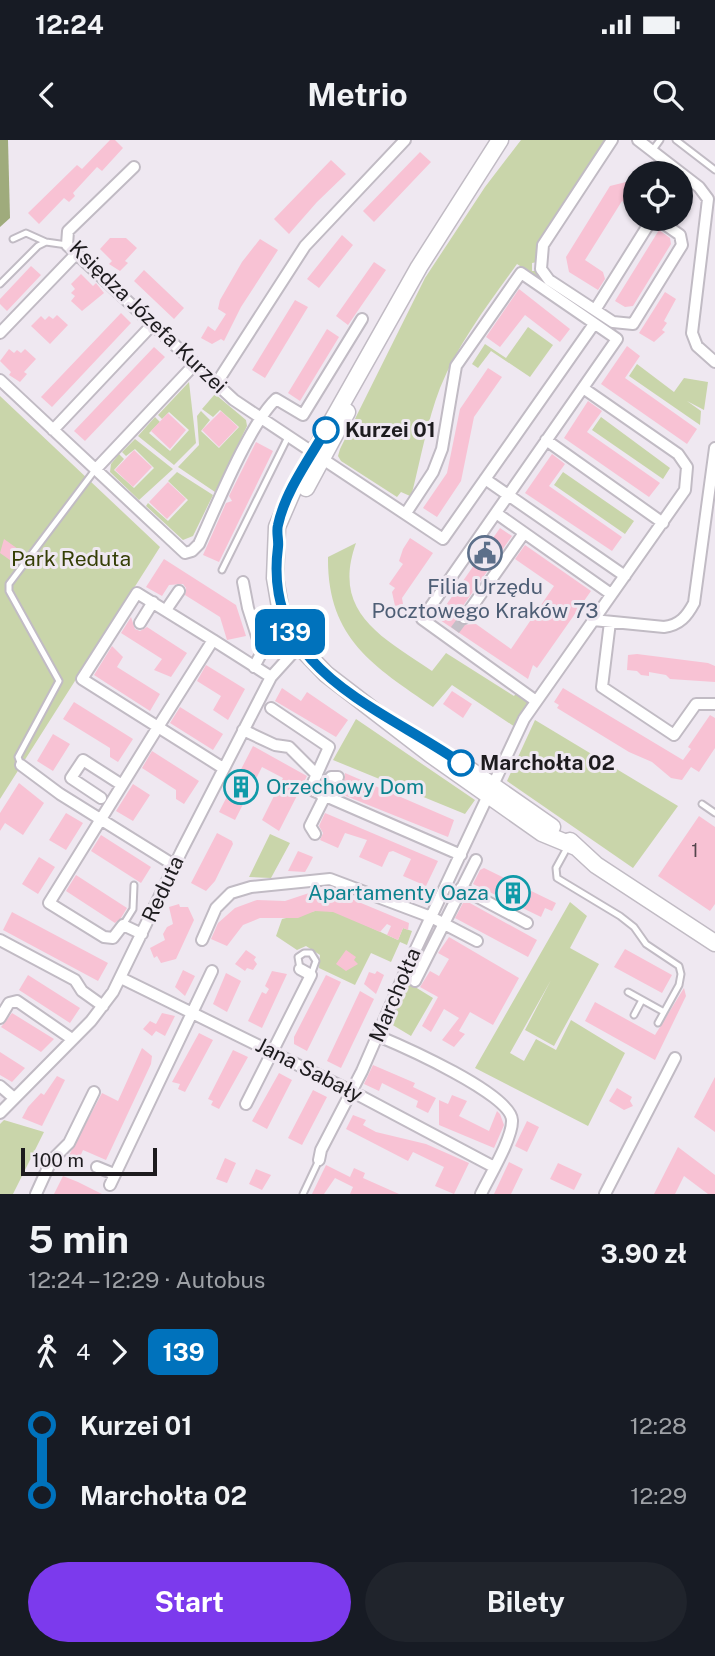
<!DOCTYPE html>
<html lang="pl">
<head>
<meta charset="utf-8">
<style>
  body { margin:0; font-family:"Public Sans",sans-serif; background:#20242c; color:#f1f3f6; height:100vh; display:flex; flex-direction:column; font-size:26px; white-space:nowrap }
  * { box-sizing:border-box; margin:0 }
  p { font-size:23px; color:#9ea1a6 }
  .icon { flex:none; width:38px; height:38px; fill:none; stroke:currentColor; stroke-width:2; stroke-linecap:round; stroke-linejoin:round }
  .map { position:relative; height:1054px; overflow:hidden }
  .sheet { display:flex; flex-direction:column; background:#171b24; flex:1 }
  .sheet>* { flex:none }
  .badge { padding:0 14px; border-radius:10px; font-size:24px; line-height:46px }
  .tools { position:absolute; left:623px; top:21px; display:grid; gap:14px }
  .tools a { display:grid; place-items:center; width:70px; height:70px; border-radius:50%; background:#171b24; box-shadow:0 2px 5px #0004; font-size:35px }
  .scale { position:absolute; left:21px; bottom:18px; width:136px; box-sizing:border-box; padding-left:7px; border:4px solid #1d1b1e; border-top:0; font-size:19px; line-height:24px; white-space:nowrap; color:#1d1b1e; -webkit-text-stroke:5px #efe8f1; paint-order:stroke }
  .map>.badge { position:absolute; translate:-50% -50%; box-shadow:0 0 0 4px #fff }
  .legs { display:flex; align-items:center; gap:10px; height:77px; padding:0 28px; font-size:23px }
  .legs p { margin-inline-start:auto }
  .summary { display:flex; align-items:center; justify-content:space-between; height:119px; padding:0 28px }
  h1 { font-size:38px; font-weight:700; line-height:52px }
  .button { display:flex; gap:14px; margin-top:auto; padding:14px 28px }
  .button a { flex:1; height:80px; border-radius:42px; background:#7c3aed; color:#fff; font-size:28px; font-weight:700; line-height:80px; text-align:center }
  .button a+a { background:#20242c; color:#f1f3f6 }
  ul { padding:0 28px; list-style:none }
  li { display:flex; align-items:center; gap:24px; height:70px; font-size:26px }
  li i { display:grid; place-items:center; width:10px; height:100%; margin:0 9px; background:currentColor }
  li i::after { content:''; width:18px; height:18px; margin:-9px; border:5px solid; border-radius:50%; background:#171b24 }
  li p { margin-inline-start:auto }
  li:first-child i { background:linear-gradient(#0000 50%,currentColor 0) }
  li:last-child i { background:linear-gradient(currentColor 50%,#0000 0) }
  .status { display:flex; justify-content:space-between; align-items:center; height:49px; padding:0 35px; background:#171b24; direction:ltr }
  .status svg { height:19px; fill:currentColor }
  header { display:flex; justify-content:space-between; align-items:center; height:91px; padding:0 28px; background:#171b24; font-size:32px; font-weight:700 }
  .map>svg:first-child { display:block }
</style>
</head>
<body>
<div class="status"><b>12:24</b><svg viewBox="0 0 49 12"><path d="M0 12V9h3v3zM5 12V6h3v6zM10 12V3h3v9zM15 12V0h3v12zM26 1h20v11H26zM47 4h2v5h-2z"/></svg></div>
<header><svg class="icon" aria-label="back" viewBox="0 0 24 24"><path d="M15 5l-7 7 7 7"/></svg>Metrio<svg class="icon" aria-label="search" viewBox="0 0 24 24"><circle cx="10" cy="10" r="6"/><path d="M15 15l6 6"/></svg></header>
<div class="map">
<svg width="715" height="1054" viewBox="0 0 715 1054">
  <rect width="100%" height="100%" fill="#efe8f1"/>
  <path fill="#c9d5aa" d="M521 0H605L538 102 537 122 532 123V131H537L546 143 517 124C489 163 458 203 440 248 427 282 421 318 412 353L410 356 401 352 397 357 341 321 338 316 340 309 425 138 485 47Z
    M528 187 553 205 530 237 491 211 478 228 472 224 485 204 506 218Z
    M637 224 674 252 684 238 708 242 704 270 687 261 701 271 700 285 629 236Z
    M189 242 196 303 174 325 138 296 155 277 160 282 149 293 170 311 189 290 169 272 162 279 158 275Z
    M215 254 246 280 247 286 215 352 178 327 199 305 197 276 201 271 210 280 201 291 219 308 239 287 220 270 213 277 202 269Z
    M0 256 160 407 0 659Z
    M601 277 670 328 663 339 592 290Z
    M135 299 173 329 139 360 110 332 111 324 119 314 124 319 114 330 134 348 154 328 135 309 126 316 122 312Z
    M177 332 213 355 193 396 183 400 146 366 148 363 168 381 188 360 168 341Z
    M563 332 634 381 625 394 554 345Z
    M356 403C331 473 382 497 432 531L446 513 514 556 517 552 528 563 515 587 452 545 433 567C373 526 327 498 328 417Z
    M356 579 475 660 465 674 333 620Z
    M535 580 678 666 633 728 507 641Z
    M270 694 290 703 271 738 249 737Z
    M570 762 587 776 570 808 599 824 554 906 525 890 551 840 510 913 524 921 536 899 556 910 571 880 625 913 588 986 475 928Z
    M319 770 337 772 398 800 403 788 412 791 407 805 400 802 391 822 371 813 355 845 319 828 320 815 306 806 297 810 276 796 282 779Z
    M407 842 433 858 411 896 391 884Z
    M4 980 44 992 13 1054H0V984Z"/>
  <path fill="#9fab7c" d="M0 0H8L10 78 0 87Z"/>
  <path fill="#f8c2d4" d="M110 0H115L123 8 102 31 97 27 73 53 75 56 69 62 64 58 39 84 28 73 77 25 82 29Z
    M420 12 431 22 374 82 363 71Z
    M331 20 346 34 317 62 289 94 274 79Z
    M626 42 635 48V69L622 61 585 120 603 132 605 139 598 150 569 132 566 117 610 46Z
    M659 90 670 98 671 104 633 166 625 167 615 161Z
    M342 95 353 105 319 148 307 139Z
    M110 98H126L137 108 125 121 128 123 120 131 109 124 112 121 100 109Z
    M260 99 278 110 241 167 224 201 221 199 212 204 201 198 208 186 215 191 226 174 218 169 220 160 242 122Z
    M374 122 386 130 348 185 336 176Z
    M31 126 41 135 7 171 0 164V159Z
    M144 130 184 168 174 179 134 141Z
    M81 134 93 146 96 143 104 153 82 171 71 161 75 156 71 153 75 149 71 144Z
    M519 149 570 189 560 202 525 175 500 207 486 197Z
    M665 152 676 159 664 181 667 183 662 190 665 192 654 202 639 193Z
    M295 160 308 167 265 238 252 230Z
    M121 173 131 183 52 267 41 257Z
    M57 175 68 185 50 204 31 186 41 176 45 180 49 176 53 179Z
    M327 189 339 197 300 261 288 253Z
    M627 206 640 216 625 238 697 289 687 304 601 244Z
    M154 207 165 217 85 301 74 291Z
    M9 209 14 213 17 210 21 213 25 209 36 219 24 232 27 234 20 242 9 235 11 232 0 221Z
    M488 228 502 237 474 277 461 341 437 377 423 368 447 333 460 269Z
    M588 261 602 271 587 292 660 343 649 357 564 298Z
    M221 271 238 287 219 307 202 290Z
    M168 273 186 290 170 309 151 291Z
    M256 302 273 311 219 422 203 415 226 363 232 361 229 356Z
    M134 310 152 327 133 347 115 330Z
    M552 314 565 324 549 346 622 397 612 411 525 353Z
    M168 342 186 359 167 379 149 362Z
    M500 388 512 396 458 473 457 481 460 485 476 484 511 509 554 446 515 419 525 405 591 451 537 528 533 525 528 539 437 478Z
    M410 398 433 413 402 458 403 464 395 466 392 452 395 448 389 444 403 424 399 421 403 409Z
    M4 399 25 414 17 425 0 413Z
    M164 419 236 465 246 496 227 500 220 477 185 455 186 448 183 444 169 445 162 456 146 447Z
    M131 477 135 489 140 491 147 487 187 513 171 537 154 530 162 519 121 493Z
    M112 506 123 517 117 527 160 554 150 571 94 535Z
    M637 514 708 523 715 526V542L670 539 666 535 649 532V536L641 535 637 531 627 530 628 515Z
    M206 525 245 549 228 580 213 570 221 556 197 541Z
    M282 548 301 561 307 552 348 580 336 597 275 561Z
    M563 548 683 620 691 609 688 607 710 575 715 578V608L699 632 691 627 682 640 671 638 652 622 629 612 557 568 559 565 554 562Z
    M452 551 472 564 463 578 443 564Z
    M74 562 133 599 118 622 110 617V608L63 579Z
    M180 567 223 594 213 610 170 583Z
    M53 594 70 604 53 631 37 621Z
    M253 606 307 636 279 691 262 680 283 638 262 627 235 680 219 672Z
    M152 611 199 641 184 664 176 659V650L142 628Z
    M345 633 454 680 448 697 341 654 343 650 335 647 344 641Z
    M19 643 44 663 23 695 5 683 0 691V673Z
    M133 644 150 655 133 681 116 671Z
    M66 673 83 683 66 710 49 700Z
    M325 673 438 721 426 746 403 736 411 719 393 711 389 712 382 727 359 717 367 700 345 693 338 708 320 700 323 693 319 686Z
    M699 676 715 687V764L710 771 658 736Z
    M217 693 232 701 233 704 215 741 206 751 191 743Z
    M101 695 151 727 141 743 91 711Z
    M298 711 313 717 309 725 305 732 288 731Z
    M39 717 55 727 38 754 22 744Z
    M484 728 556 763 552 771 545 768 541 777 473 744 480 730Z
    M76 735 127 768 121 778 115 783 66 751Z
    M312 752 337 753 409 783 408 790 403 788 398 800 387 795 391 786 387 784 380 792 333 772 315 771 298 778H260L243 785 227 806 211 799 218 783 235 768 257 760 285 761Z
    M468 762 537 800 528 817 455 778 463 763Z
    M179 764 180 767H188L194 780 176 819 161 823 157 816 154 818 150 808 165 800 163 794 167 787 173 784 169 767Z
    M12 772 108 823 98 841 3 790Z
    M449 797 519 838 493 885 470 872 459 891 465 894 454 907 442 900 459 878 444 869 431 892 422 886 438 857 420 847 430 831 439 836 449 819 438 813Z
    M625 809 672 835 662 853 614 827Z
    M246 810 256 817 254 820 257 824 253 830 247 828 245 831 235 824Z
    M346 810 356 817 354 820 358 824 346 831 336 824Z
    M183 830 195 836 185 856 175 847Z
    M272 831 287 834 262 888 248 881 262 852 266 854 269 849 265 846Z
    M377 831 384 835 376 854 364 844 369 832 375 834Z
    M226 833 241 841 227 872 213 864Z
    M28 835 80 868 70 883 19 850Z
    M326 835 341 842 307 911 294 904V897Z
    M684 848 686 856 655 920 585 881 595 862 655 895Z
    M360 851 374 859 341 928 327 921Z
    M12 873 54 899 41 912 1 887Z
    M162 873 175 876 165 896 156 891 152 896 143 889 150 881 156 884Z
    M199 893 213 900 185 952 178 949 180 944 172 942Z
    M142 908 152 916 151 924 106 1020 83 1010 76 1026 66 1021 102 953 118 961Z
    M233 910 248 917 219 969 211 965 213 961 208 959Z
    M0 912 25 928 12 942 0 935Z
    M373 925 415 943 413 947 436 958 428 973 416 967 418 961 382 943 379 951 364 944Z
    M279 933 292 940 267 989 252 981Z
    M57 936 65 940 42 986 22 978 28 967 41 953 44 955Z
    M715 937V992L694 977Z
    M617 948 632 957 630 961 633 966 624 970 609 961Z
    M313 950 327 957 302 1005 288 998Z
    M452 955 467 961 459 976 489 991 497 971 500 974 504 985 494 1008 439 985V960L448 964Z
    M353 975 366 980 363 985 376 992 426 1004 469 1023 454 1054 435 1046 444 1027 413 1012 408 1021 346 989Z
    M527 981 539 987 527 1012 515 1006Z
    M678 1007 715 1035V1054H708L684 1036 675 1054H654Z
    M225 1018 236 1023 227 1043 216 1039Z
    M509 1022 523 1029 511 1054H494Z
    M558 1023 582 1034 574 1050 550 1039Z
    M326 1025 350 1037 354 1028 365 1033 363 1038 399 1054H350L353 1047 335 1038 324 1054H312Z
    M256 1029 271 1035 262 1050 249 1044Z
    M63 1036 78 1042 102 1054H54Z"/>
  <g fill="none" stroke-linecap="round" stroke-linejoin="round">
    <path stroke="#c5bfc7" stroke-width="10" stroke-dasharray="10 5" stroke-linecap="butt" d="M455 490 464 478"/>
    <g stroke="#c1bbc4" stroke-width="9">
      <path id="lane" d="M676 0 715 30
        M652 11 660 0
        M13 99 26 93 46 102
        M0 144 38 106 46 102 67 105
        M222 430 288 297
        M21 625 18 617 59 541 9 451V444L95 330
        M702 664 715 673
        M567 708 556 728 557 738 620 776 634 787 646 804 679 826 681 834 679 845 658 883
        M123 785 133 769 134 745
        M300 829 298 817 304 813H311L316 821 311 835
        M628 852 664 872
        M634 875 642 860
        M303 1054 319 1020"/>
    </g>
    <g stroke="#c1bbc4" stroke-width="14">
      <path id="street" d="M612 0 543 105 541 129 549 140 613 182 633 184 682 105 680 95 657 79
        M638 0 699 47 708 59 692 193 697 206 715 222
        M134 27 68 91 67 105 234 260 443 399 594 184
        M595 170 652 79
        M0 193 76 114
        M0 240 185 413 192 411 199 404C216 367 249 285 276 259L303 275 362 179
        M216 244 305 106 405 0
        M53 290 153 184
        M546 300 663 383
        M95 330 194 225
        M485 339 625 436
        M406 373 433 332 442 309 456 226 521 133 617 199 422 479 536 561
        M496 373 611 454
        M243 442 248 468 262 512 254 527
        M166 470 179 451
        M464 478 524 393
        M593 480 664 487C680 485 687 476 694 463L715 308
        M610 482 602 547 674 595 696 564H715
        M140 483 153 462
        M213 500 271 537
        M271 568 329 607 312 645 314 651 461 715
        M243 590 275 605 289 607 317 635
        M21 625 60 654 174 725
        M321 655 331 637H338
        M101 658 71 638 83 620 122 645
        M315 694 310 686 325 656
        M461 748 527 783
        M142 794 123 785 113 798 104 797 49 763 158 587 82 539 137 453 213 500 158 587 223 628
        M0 800 75 840 82 851 103 866
        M202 800 216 768 231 753 251 747 330 739 431 777 477 801
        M121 838 351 951 494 1027
        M415 841 476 720
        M0 878 9 863 17 861 72 899
        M378 896C402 906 511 954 512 980 513 998 489 1037 481 1054
        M0 946 14 958
        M246 964 311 835 300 829
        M0 973 91 881 113 852 182 710 271 537 299 506
        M319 1020 321 1010 362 931 406 830 524 579 685 350 687 327 678 314 583 248
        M97 1027 114 1034
        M110 1045 212 831
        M36 1054 51 1021 69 1003 94 952
        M605 1054 675 918"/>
    </g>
    <g stroke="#c1bbc4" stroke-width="19">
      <path id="secondary" d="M500 0 419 127 293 350 277 387 275 438 281 473 299 506 326 534 430 614 542 693 576 707
        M306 348 347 272
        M470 630 552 687
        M570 701 596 725 715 803"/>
    </g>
    <use href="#lane" stroke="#fff" stroke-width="5"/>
    <use href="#street" stroke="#fff" stroke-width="10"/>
    <use href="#secondary" stroke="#fff" stroke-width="16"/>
  </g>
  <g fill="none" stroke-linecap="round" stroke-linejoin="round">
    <g stroke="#fff" stroke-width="16">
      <path id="line-1" d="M326 290C309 319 285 352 278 385 276 392 279 400 278 407 262 530 377 565 461 623"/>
    </g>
    <use href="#line-1" stroke="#0072bc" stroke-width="10"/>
  </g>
  <defs>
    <g id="civic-ring" transform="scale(1.75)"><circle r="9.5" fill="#efe8f1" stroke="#5c6f8a" stroke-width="1.5"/><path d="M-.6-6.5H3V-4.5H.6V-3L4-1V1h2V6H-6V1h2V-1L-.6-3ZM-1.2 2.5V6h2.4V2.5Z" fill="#5c6f8a"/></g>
    <g id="building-ring" transform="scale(1.75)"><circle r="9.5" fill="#efe8f1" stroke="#0f9aa8" stroke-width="1.5"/><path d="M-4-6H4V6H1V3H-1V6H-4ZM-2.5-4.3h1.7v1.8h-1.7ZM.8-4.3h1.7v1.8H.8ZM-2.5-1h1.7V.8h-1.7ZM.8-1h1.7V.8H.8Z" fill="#0f9aa8"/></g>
  </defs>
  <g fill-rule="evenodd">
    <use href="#civic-ring" x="485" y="413"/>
    <use href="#building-ring" x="241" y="647"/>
    <use href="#building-ring" x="513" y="753"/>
  </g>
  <g fill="#fff" stroke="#0072bc" stroke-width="3.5">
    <circle cx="326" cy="290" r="12"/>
    <circle cx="461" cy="623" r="12"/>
  </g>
  <g text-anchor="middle" stroke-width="6" stroke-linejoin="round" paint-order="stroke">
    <g font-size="18" fill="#54454c">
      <text x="695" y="717">1</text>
    </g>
    <g font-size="21" fill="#1d1b1e" stroke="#efe8f1">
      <text transform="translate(148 177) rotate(44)" y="7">Księdza Józefa Kurzei</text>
      <text transform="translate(163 749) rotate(-65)" y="7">Reduta</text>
      <text transform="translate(395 855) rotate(-67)" y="7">Marchołta</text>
      <text transform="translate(309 930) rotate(27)" y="7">Jana Sabały</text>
    </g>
    <g font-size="21" font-weight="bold" fill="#1d1b1e" stroke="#efe8f1" text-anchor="start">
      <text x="345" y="297">Kurzei 01</text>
      <text x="480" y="630">Marchołta 02</text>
    </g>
    <g font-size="21" fill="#353e06" stroke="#efe8f1">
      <text x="71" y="426">Park Reduta</text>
    </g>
    <g font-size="21" fill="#4e5e75" stroke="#efe8f1">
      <text x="485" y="454">Filia Urzędu<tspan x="485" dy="24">Pocztowego Kraków 73</tspan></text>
    </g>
    <g font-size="21" fill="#0d838f" stroke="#efe8f1" text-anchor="start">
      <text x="266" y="654">Orzechowy Dom</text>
      <text x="489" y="760" text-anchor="end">Apartamenty Oaza</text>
    </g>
  </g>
</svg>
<div class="tools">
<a><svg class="icon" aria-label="locate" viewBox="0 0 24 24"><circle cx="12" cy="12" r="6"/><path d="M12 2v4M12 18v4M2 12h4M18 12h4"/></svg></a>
</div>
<div class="scale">100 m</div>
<b class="badge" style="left:290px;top:492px;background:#0072bc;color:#fff">139</b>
</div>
<section class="sheet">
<div class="summary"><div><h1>5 min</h1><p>12:24 – 12:29 · Autobus</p></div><b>3.90 zł</b></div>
<div class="legs"><svg class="icon" aria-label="walk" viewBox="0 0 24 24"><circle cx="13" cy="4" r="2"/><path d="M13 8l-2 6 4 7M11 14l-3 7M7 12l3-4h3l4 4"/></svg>4<svg class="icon" aria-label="forward" viewBox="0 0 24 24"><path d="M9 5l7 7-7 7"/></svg><b class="badge" style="background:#0072bc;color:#fff">139</b></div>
<ul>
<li><i style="color:#0072bc"></i><b>Kurzei 01</b><p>12:28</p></li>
<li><i style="color:#0072bc"></i><b>Marchołta 02</b><p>12:29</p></li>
</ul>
<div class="button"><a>Start</a><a>Bilety</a></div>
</section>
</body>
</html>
